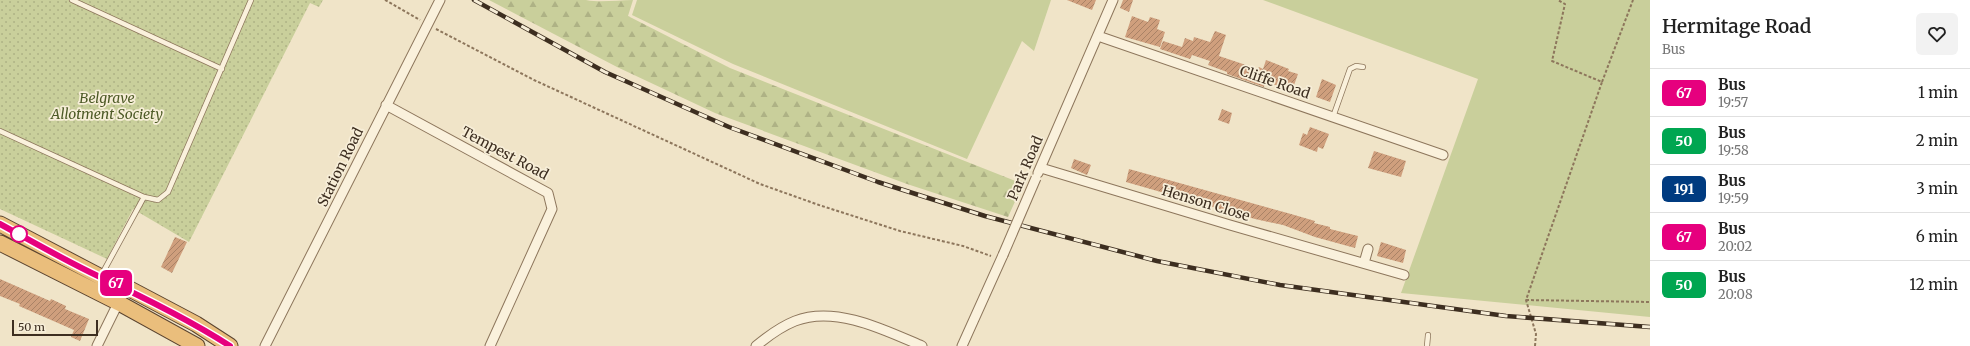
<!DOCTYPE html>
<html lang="en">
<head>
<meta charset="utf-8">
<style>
  body { margin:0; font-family:Merriweather,serif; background:#f2f2f2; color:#222; height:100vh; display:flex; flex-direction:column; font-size:15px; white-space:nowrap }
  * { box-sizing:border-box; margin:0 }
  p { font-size:13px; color:#767676 }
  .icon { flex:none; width:22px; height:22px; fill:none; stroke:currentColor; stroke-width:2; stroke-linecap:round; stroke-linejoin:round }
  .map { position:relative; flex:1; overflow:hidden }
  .details { display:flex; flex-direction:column; background:#fff; width:320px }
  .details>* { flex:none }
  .badge { padding:0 8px; border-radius:6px; font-size:14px; line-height:26px }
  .scale { position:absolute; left:12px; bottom:10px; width:86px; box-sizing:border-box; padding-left:4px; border:2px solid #3d2e20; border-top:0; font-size:11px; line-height:14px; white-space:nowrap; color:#3d2e20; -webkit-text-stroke:3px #f7eed8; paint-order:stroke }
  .map>.badge { position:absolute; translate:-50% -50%; box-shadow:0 0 0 2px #fff }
  .round { display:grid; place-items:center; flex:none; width:42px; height:42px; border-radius:6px; background:#f2f2f2 }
  .headline { display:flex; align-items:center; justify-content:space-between; height:68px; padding:0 12px }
  h1 { font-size:19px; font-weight:600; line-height:30px }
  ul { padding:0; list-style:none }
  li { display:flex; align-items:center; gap:12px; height:48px; padding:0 12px; border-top:1px solid #e0e0e0 }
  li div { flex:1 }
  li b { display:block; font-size:15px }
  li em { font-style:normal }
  li .badge { min-width:44px; font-weight:700; text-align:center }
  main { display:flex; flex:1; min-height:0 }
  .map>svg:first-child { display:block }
</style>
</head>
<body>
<main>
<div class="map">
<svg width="1650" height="346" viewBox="0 0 1650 346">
  <defs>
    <pattern id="forest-firs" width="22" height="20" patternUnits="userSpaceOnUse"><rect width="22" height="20" fill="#c9cf9b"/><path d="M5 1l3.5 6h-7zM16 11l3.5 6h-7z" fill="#aeb285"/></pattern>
    <pattern id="park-dots" width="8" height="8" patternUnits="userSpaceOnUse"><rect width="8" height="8" fill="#c9cf9b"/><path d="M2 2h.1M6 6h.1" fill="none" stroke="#aeb285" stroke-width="1.8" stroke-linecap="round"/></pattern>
    <pattern id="building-hatch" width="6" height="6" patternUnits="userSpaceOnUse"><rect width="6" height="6" fill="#cf9f7d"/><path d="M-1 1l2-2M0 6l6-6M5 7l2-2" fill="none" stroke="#a98266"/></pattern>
  </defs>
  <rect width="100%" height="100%" fill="#f0e4c8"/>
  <path fill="#c9cf9b" d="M637 0H1051L1034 51 1022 41 967 159 733 64 632 15Z
    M1263 0H1650V317L1401 293 1478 79Z"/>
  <path fill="url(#forest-firs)" d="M489 0H586C601 3 617 0 633 0L628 16 730 68 1023 184 1008 217 907 184 715 113 617 67Z"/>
  <path fill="url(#park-dots)" d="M0 0H323L319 7 310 3 189 242 133 209 107 259 0 209Z"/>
  <path fill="url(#building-hatch)" d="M1067 0H1096L1092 10Z
    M1123 0H1133L1129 12 1120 8Z
    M1132 16 1148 22 1150 17 1160 20 1157 29 1165 32 1160 47 1125 37Z
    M1215 31 1226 35 1219 56 1258 69 1259 67 1263 69 1266 60 1289 69 1288 71 1298 74 1293 88 1282 84 1281 87 1265 81 1264 87 1227 74V72L1208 65 1210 61 1192 55 1190 59 1160 49 1163 41 1182 47 1185 38 1193 41 1194 37 1210 42Z
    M1322 79 1336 85 1330 102 1316 97Z
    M1222 109 1232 113 1229 124 1218 120Z
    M1310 127 1329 134 1323 149 1318 147 1317 152 1299 145 1303 133 1307 135Z
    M1374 151 1406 161 1401 177 1368 168Z
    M1074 159 1091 165 1087 175 1071 168Z
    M1129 169 1291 214 1315 221 1314 223 1330 227V229L1358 236 1355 248 1315 237 1283 225 1255 219 1126 182Z
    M175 237 187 242 172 273 161 267Z
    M1381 242 1406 250 1403 263 1377 256Z
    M0 279 50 301 51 299 66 306 65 309 89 319 80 341 71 337 74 330 19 306 20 304 0 296Z"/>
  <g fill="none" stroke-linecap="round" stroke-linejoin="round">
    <g stroke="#8d765c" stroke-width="6">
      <path id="service" d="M72 0 222 69
        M1333 117 1350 69 1356 66 1363 67
        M0 131 144 197 158 200 168 192 251 0
        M102 274 144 197
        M1427 346 1428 335"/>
    </g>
    <g stroke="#8d765c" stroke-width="11">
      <path id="minor" d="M1098 36 1443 155
        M386 105 548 193 552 209 490 346
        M1041 168 1230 225 1404 275
        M1038 173 1113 0
        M1364 263 1368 249
        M97 346 126 287
        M265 346 440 0
        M756 346C768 336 780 327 795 321 835 305 885 330 922 346
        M962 346 1003 255"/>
    </g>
    <g stroke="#5b4430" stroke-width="17">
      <path id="trunk" d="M0 224 101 277 126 287 196 324 230 346
        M0 243 119 303 197 346"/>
    </g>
    <path stroke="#8d765c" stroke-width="2" stroke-dasharray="3 2" stroke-linecap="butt" d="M385 0 420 20
      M436 29 534 80 760 184 819 205 900 231 963 246 991 256
      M1602 82 1633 0
      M1526 300 1650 302
      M1535 346 1536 334 1526 300 1602 82 1552 61 1565 4 1558 0"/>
    <use href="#service" stroke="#faf1dc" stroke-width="4.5"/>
    <use href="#minor" stroke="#faf1dc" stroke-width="9"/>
    <use href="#trunk" stroke="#eabe7c" stroke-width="15"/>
    <g stroke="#3d2e20" stroke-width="4.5">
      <path id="rail" d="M474 0 605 72 729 127 878 182 985 216 1157 261 1280 285 1506 316 1650 327"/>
    </g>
    <use href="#rail" stroke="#f7eed8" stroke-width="3" stroke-dasharray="9" stroke-linecap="butt"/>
    <g stroke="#8d765c" stroke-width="11" stroke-linecap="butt">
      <path id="minor-bridge" d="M1003 255 1036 178"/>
    </g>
    <use href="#minor-bridge" stroke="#faf1dc" stroke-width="9"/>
  </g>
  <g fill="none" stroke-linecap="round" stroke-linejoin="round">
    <g stroke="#fff" stroke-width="9">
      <path id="line" d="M0 224C33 242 66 261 100 277 145 298 188 319 230 346"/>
    </g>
    <use href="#line" stroke="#e6007e" stroke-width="6"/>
  </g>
  <circle fill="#fff" stroke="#e6007e" stroke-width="2" cx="19" cy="234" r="8"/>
  <g text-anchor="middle" stroke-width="3.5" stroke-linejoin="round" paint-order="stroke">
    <g font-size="14" fill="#3d2e20" stroke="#f7eed8">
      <text transform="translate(1275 82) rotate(19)" y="5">Cliffe Road</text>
      <text transform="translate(505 153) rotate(28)" y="5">Tempest Road</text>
      <text transform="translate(340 167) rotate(-64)" y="5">Station Road</text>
      <text transform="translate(1025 168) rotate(-67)" y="5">Park Road</text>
      <text transform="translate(1206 203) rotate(17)" y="5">Henson Close</text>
    </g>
    <g font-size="14" font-style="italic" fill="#4d5a26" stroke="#f7eed8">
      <text x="107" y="103">Belgrave<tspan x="107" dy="16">Allotment Society</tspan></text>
    </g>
  </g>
</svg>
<div class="scale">50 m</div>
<b class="badge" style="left:116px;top:283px;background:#e6007e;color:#fff">67</b>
</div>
<section class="details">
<div class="headline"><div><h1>Hermitage Road</h1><p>Bus</p></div><a class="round"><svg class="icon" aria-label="heart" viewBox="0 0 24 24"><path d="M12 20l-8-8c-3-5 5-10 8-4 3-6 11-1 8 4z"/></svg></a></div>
<ul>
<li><span class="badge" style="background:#e6007e;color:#fff">67</span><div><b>Bus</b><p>19:57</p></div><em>1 min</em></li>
<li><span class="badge" style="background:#00a651;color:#fff">50</span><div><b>Bus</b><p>19:58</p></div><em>2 min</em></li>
<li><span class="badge" style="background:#003b80;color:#fff">191</span><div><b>Bus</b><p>19:59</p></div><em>3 min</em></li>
<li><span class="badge" style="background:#e6007e;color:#fff">67</span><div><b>Bus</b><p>20:02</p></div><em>6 min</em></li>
<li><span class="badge" style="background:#00a651;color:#fff">50</span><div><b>Bus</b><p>20:08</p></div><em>12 min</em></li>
</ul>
</section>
</main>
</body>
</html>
